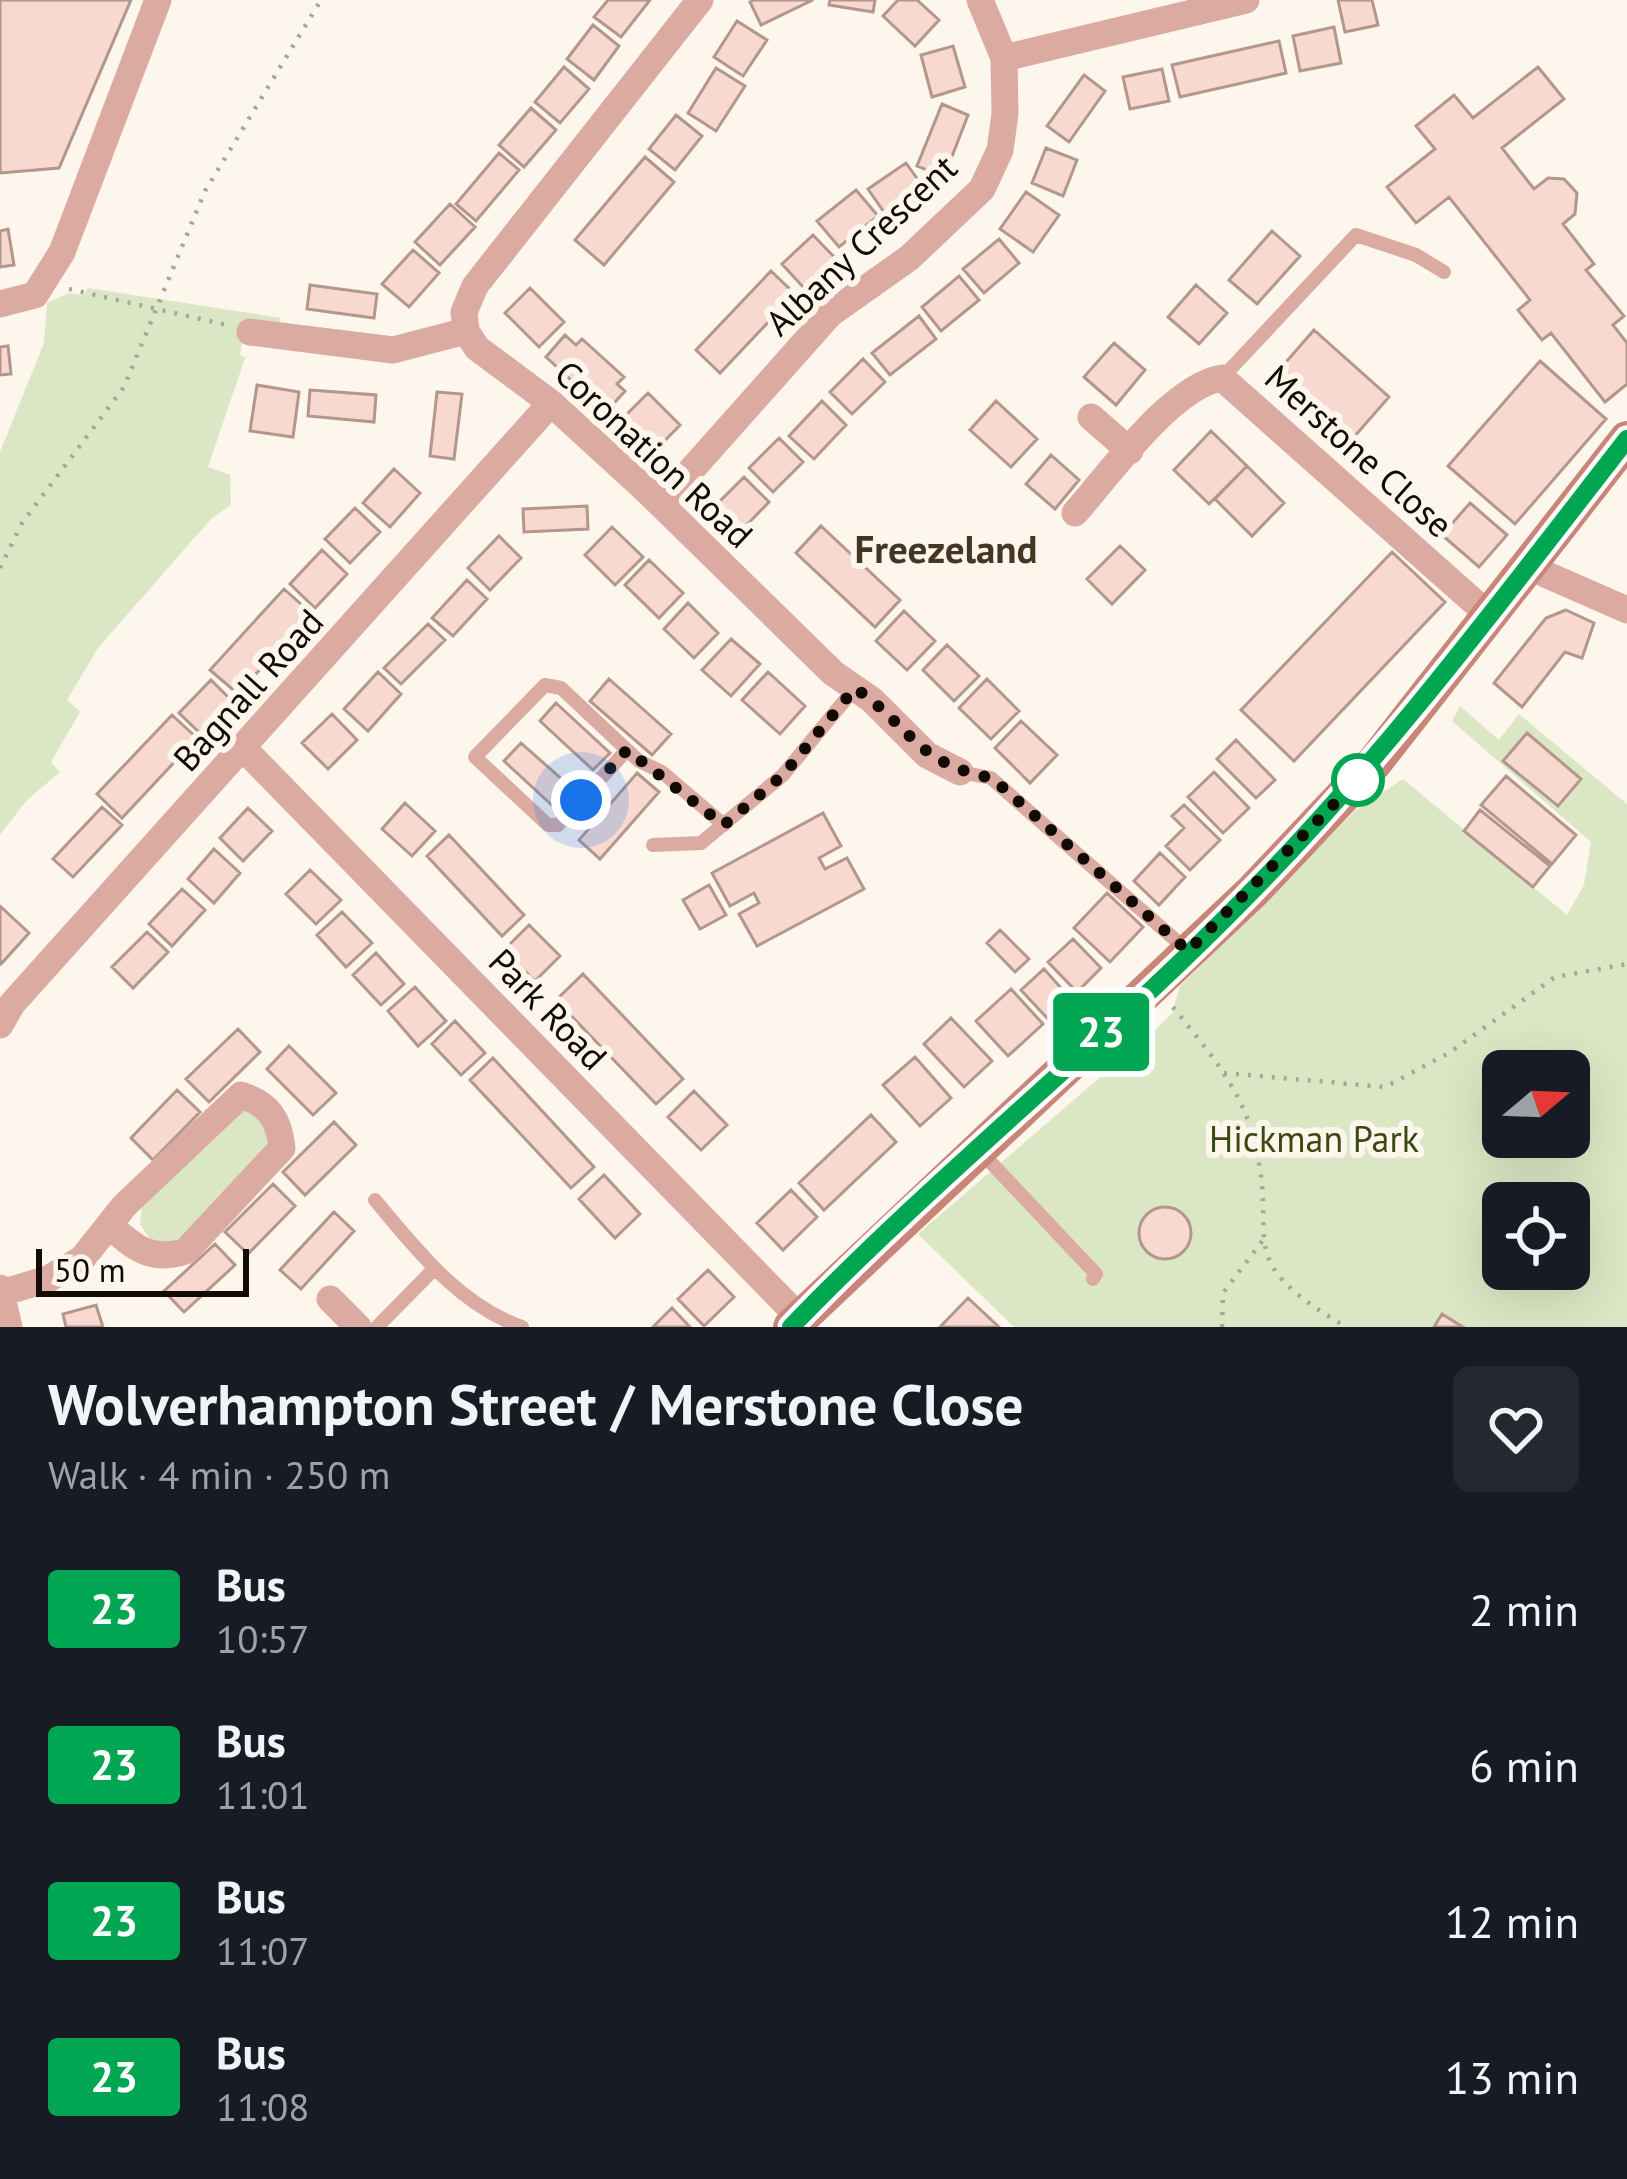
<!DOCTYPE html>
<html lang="en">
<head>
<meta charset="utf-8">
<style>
  body { margin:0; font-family:"PT Sans",sans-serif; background:#242831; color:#f1f3f6; height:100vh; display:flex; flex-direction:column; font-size:45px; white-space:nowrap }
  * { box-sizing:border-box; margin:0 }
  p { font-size:39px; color:#9ea1a6 }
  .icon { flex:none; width:66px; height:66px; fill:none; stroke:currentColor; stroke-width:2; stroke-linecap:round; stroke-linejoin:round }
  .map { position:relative; height:1327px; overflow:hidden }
  .sheet { display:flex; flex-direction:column; background:#171b24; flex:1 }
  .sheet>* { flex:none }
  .badge { padding:0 24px; border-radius:9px; font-size:42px; line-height:78px }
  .needle { width:78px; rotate:71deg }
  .fabs { position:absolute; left:1482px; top:1050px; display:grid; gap:24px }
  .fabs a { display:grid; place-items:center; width:108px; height:108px; border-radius:18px; background:#171b24; box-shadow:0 12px 48px #0002; font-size:60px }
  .scale { position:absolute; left:36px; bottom:30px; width:213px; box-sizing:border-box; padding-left:12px; border:6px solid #110b04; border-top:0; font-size:33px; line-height:42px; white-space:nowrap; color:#110b04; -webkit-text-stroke:9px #fdf6ec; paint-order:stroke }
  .you { position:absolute; width:60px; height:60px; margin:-30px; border:9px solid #fff; border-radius:50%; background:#1a73e8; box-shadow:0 0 0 18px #1a73e833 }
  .map>.badge { position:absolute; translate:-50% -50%; box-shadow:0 0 0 6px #fff }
  .round { display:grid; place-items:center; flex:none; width:126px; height:126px; border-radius:18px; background:#242831 }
  .summary { display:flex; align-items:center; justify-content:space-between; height:204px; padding:0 48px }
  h1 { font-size:57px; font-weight:600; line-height:90px }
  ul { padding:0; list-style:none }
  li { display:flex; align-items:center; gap:36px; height:156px; padding:0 48px }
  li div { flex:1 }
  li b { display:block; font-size:45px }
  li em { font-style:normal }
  li .badge { min-width:132px; font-weight:700; text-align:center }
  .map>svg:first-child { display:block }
</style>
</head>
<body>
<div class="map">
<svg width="1627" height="1327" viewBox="0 0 1627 1327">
  <rect width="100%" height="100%" fill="#fdf6ec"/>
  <path fill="#dbe7c4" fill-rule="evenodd" d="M88 288 281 318 279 327 245 324 240 355 245 358 208 467 230 475 231 505 210 520 98 648 67 700 80 712 51 762 60 772 26 801 0 835V452L44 343 47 303 69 293 84 295Z
    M1460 706 1499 740 1519 714 1627 804V1327H1014L918 1234 1154 1031 1172 1013 1180 986 1356 810 1403 779 1567 915 1584 885 1591 842 1452 721ZM1503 1071H1569V1137H1503ZM1503 1203H1569V1269H1503Z
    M239 1109 262 1112 270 1145 185 1234 176 1241 152 1242 140 1224 142 1207Z"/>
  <path fill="#f8d9cf" stroke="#b3968c" stroke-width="3" d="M0 0H131L59 168 0 173Z
    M608 0H650L621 37 594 17Z
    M754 0H813L761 25 750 2Z
    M830 0H875L873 12 829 5Z
    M898 0H917L939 20 915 46 883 16Z
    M1338 0H1372L1378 25 1345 32Z
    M737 21 767 40 743 76 714 57Z
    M593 25 619 46 594 80 567 59Z
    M1334 27 1341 63 1300 71 1293 36Z
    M1279 41 1286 73 1180 97 1172 65Z
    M953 46 965 87 932 97 921 55Z
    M564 67 589 89 560 123 535 102Z
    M1538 67 1564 99 1502 148 1534 189 1548 178 1564 179 1577 193 1575 214 1563 224 1594 264 1586 270 1624 316 1613 325 1627 343V384L1605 402 1551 333 1542 340 1518 310 1530 300 1449 197 1416 223 1387 187 1435 149 1416 126 1454 95 1473 118Z
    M716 68 745 86 716 131 688 113Z
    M1162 69 1169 101 1130 109 1123 77Z
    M1084 75 1105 91 1069 142 1047 126Z
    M942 104 968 115 944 177 917 166Z
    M531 108 556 130 524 167 499 145Z
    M676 115 702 136 675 170 649 149Z
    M1046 148 1077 160 1063 196 1032 183Z
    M499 153 519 170 476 221 456 204Z
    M645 157 674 182 604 265 575 240Z
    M906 163 926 191 888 218 868 189Z
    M856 190 878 216 839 247 817 221Z
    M1026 192 1059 215 1033 252 1000 229Z
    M450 204 475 227 440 265 415 242Z
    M8 229 14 265 0 267V231Z
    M1272 231 1300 256 1257 304 1229 280Z
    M813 235 836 259 804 288 782 264Z
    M999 239 1019 263 984 293 963 269Z
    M413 250 439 273 409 307 382 284Z
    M771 271 795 294 720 373 696 350Z
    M959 276 979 300 941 331 922 307Z
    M310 285 377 294 374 318 307 309Z
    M1196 285 1227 313 1199 344 1168 317Z
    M530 288 564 322 539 347 505 313Z
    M919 316 936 339 890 375 872 353Z
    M1314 330 1389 397 1354 437 1279 370Z
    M565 335 576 345 582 339 624 377 617 384 625 391 606 412 546 357Z
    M1114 343 1145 370 1116 405 1084 377Z
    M8 346 11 374 0 375V347Z
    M863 359 885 382 852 414 830 392Z
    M1540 361 1606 419 1515 524 1448 466Z
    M257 385 299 392 293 437 250 431Z
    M310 390 376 395 374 422 308 416Z
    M437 392 462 394 454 459 430 456Z
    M648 393 680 425 653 453 620 421Z
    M822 401 846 425 814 459 789 436Z
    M996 401 1037 439 1011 467 970 430Z
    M1211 431 1247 466 1209 504 1174 470Z
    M779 438 803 462 773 492 749 468Z
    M1051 455 1079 480 1055 509 1026 484Z
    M1247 466 1284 503 1252 536 1215 499Z
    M394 469 420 493 390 527 363 503Z
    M744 477 769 502 737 535 711 510Z
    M1470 503 1507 535 1479 567 1442 535Z
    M587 506 588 529 524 532 523 509Z
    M355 508 380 532 350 563 325 539Z
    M821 526 900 600 875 627 796 553Z
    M612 527 643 557 615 585 585 555Z
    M499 536 521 558 490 590 468 568Z
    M1120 546 1145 570 1112 604 1087 579Z
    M322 550 347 574 315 608 290 584Z
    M1392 552 1445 602 1294 761 1241 710Z
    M649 560 683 593 659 618 625 585Z
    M467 580 487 599 453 636 432 618Z
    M284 589 311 613 238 694 210 670Z
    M688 603 718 633 694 658 664 629Z
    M1566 610 1594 623 1582 658 1565 652 1522 707 1494 683 1546 618Z
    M904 611 935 641 907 670 876 641Z
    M428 624 445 640 401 684 384 668Z
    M731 639 760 664 731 696 702 670Z
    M947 645 979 676 954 701 923 670Z
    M378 672 401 694 368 731 344 709Z
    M768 672 805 706 780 734 742 700Z
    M609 679 671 734 652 755 590 701Z
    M987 679 1019 711 991 739 959 708Z
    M211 680 233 702 202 735 179 713Z
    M556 703 610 753 593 770 540 721Z
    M332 714 357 740 328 769 302 743Z
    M172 715 197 738 122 818 97 794Z
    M1021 721 1057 755 1030 783 995 748Z
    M1527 733 1581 779 1558 806 1503 761Z
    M1236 740 1275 780 1256 798 1217 759Z
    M521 743 574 790 556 809 504 761Z
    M1214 772 1249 808 1223 833 1188 797Z
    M637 773 659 792 600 859 579 840Z
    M1506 776 1576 835 1552 864 1481 805Z
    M405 803 435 831 412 856 382 829Z
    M1184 805 1220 840 1190 870 1166 846 1184 828 1172 816Z
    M102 807 122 825 73 877 53 859Z
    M248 808 272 831 243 861 220 838Z
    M1480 810 1550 866 1533 887 1464 831Z
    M823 813 841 846 819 858 825 869 847 858 864 889 757 946 739 914 759 903 754 893 730 906 712 873Z
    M449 835 524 915 502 936 427 856Z
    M214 849 240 873 214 903 188 879Z
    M1160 853 1185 877 1159 905 1134 881Z
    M310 870 341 900 316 924 286 894Z
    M709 885 726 915 700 929 683 900Z
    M182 889 205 910 172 946 149 924Z
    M1107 893 1143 927 1110 962 1074 928Z
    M0 906 29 933 1 964 0 963Z
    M342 912 372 943 346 967 317 935Z
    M529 925 560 956 535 981 504 950Z
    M1000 930 1029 959 1015 972 987 943Z
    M147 932 168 952 133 988 112 967Z
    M1073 939 1101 968 1077 992 1048 962Z
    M376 953 404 984 381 1005 353 975Z
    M1044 969 1071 999 1048 1019 1021 990Z
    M583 974 683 1079 656 1104 556 1000Z
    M415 987 446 1021 418 1046 388 1011Z
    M1011 989 1043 1024 1008 1056 976 1021Z
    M951 1018 992 1061 964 1087 924 1044Z
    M455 1021 485 1053 461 1075 432 1044Z
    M238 1029 260 1052 209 1102 186 1079Z
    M289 1046 336 1093 313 1115 267 1069Z
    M915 1057 951 1098 920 1126 883 1085Z
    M493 1058 594 1167 571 1188 470 1080Z
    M177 1090 200 1112 153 1160 131 1138Z
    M694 1091 727 1125 701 1150 668 1117Z
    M871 1115 896 1142 824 1210 799 1183Z
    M334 1122 356 1145 305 1195 283 1172Z
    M604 1175 640 1214 615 1238 579 1199Z
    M273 1184 295 1206 248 1254 225 1232Z
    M791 1190 817 1217 783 1250 757 1223Z
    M1139 1233a26 26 0 1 1 52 0a26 26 0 1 1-52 0Z
    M334 1212 354 1231 301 1289 280 1270Z
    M215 1244 235 1265 184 1312 164 1291Z
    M708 1270 734 1297 704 1326 678 1299Z
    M968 1298 999 1327H940Z
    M96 1305 103 1327H66L63 1314Z
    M672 1308 690 1327H653Z
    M1442 1314 1463 1327H1434Z"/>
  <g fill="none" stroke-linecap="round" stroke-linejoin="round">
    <path stroke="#a9a39a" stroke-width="4.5" stroke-dasharray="3 9" stroke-linecap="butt" d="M69 289 227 325
      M0 568 22 523 124 387 205 191 321 0
      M1173 1007C1203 1045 1239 1085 1252 1133 1284 1244 1223 1254 1346 1327
      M1224 1073 1385 1087 1449 1053 1555 977 1627 964
      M1222 1327 1223 1293 1263 1240"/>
    <path stroke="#dbaba2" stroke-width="14" d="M1222 378 1356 235 1416 255 1444 272
      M627 750 558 825H548L475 757 545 685 561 688 639 761 662 772 724 825
      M960 772 991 778 1188 951
      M653 845 701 843 783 775 855 688
      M980 1151 1096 1274 1093 1279
      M375 1200C417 1250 459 1305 522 1327
      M377 1327 434 1269"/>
    <path stroke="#dbaba2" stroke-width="27" d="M700 0 475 286 464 312 466 331 477 348 551 403 645 489 833 673 872 700 927 755 960 772
      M1004 58 1246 0
      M0 304 35 295 62 252 158 0
      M250 332 393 350 466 331
      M1091 417 1130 451
      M661 504 830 314 909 258 982 189 1000 150 1005 114 1004 58 980 0
      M1075 513C1109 475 1171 386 1222 378L1491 617
      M1529 567 1627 610
      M245 750 800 1318
      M0 1025 12 1004 551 403
      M0 1288 9 1327
      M1 1293 48 1279 82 1259 124 1206 241 1095C269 1104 279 1119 282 1148L186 1251C152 1262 136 1249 111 1227
      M330 1299 358 1327"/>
    <path stroke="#ca8579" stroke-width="36" d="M791 1327 1252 892 1374 763 1627 439"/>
  </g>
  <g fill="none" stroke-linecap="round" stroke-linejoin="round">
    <g stroke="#fff" stroke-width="27">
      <path id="line" d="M791 1327C939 1173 1107 1041 1255 888 1392 748 1507 593 1627 439"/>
    </g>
    <use href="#line" stroke="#00a651" stroke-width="18"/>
    <path stroke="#110b04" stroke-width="12" stroke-dasharray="0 21.6" d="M581 800 627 750 724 825 783 775 855 688C910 726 917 764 992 778L1188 951 1358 780"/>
  </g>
  <circle fill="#fff" stroke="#00a651" stroke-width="6" cx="1358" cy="780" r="24"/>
  <g text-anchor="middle" stroke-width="12" stroke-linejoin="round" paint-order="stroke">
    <g font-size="36" fill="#110b04" stroke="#fdf6ec">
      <text transform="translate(861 245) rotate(-43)" y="13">Albany Crescent</text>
      <text transform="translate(1359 451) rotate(42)" y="13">Merstone Close</text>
      <text transform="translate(654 454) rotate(43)" y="13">Coronation Road</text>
      <text transform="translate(248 690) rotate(-48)" y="13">Bagnall Road</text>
      <text transform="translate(548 1009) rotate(46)" y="13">Park Road</text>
    </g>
    <g font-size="36" fill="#3a4812" stroke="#fdf6ec">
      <text x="1314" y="1152">Hickman Park</text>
    </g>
    <g font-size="39" font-weight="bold" fill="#453623" stroke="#fdf6ec">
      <text x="946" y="563">Freezeland</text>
    </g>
  </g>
</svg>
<div class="fabs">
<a><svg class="needle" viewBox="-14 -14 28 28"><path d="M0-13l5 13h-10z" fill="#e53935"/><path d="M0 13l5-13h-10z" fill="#9ea1a6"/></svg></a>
<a><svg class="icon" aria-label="locate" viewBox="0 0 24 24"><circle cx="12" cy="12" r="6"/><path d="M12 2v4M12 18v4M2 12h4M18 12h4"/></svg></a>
</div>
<div class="scale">50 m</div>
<div class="you" style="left:581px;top:800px"></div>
<b class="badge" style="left:1101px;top:1032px;background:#00a651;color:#fff">23</b>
</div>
<section class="sheet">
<div class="summary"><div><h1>Wolverhampton Street / Merstone Close</h1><p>Walk · 4 min · 250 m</p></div><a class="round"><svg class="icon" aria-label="heart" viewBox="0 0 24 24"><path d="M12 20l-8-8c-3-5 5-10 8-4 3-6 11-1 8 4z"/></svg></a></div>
<ul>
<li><span class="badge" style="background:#00a651;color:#fff">23</span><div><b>Bus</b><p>10:57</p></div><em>2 min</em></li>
<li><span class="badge" style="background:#00a651;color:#fff">23</span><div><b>Bus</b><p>11:01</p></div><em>6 min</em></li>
<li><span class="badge" style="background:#00a651;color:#fff">23</span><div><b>Bus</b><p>11:07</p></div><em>12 min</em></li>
<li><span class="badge" style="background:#00a651;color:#fff">23</span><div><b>Bus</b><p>11:08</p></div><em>13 min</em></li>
</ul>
</section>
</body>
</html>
